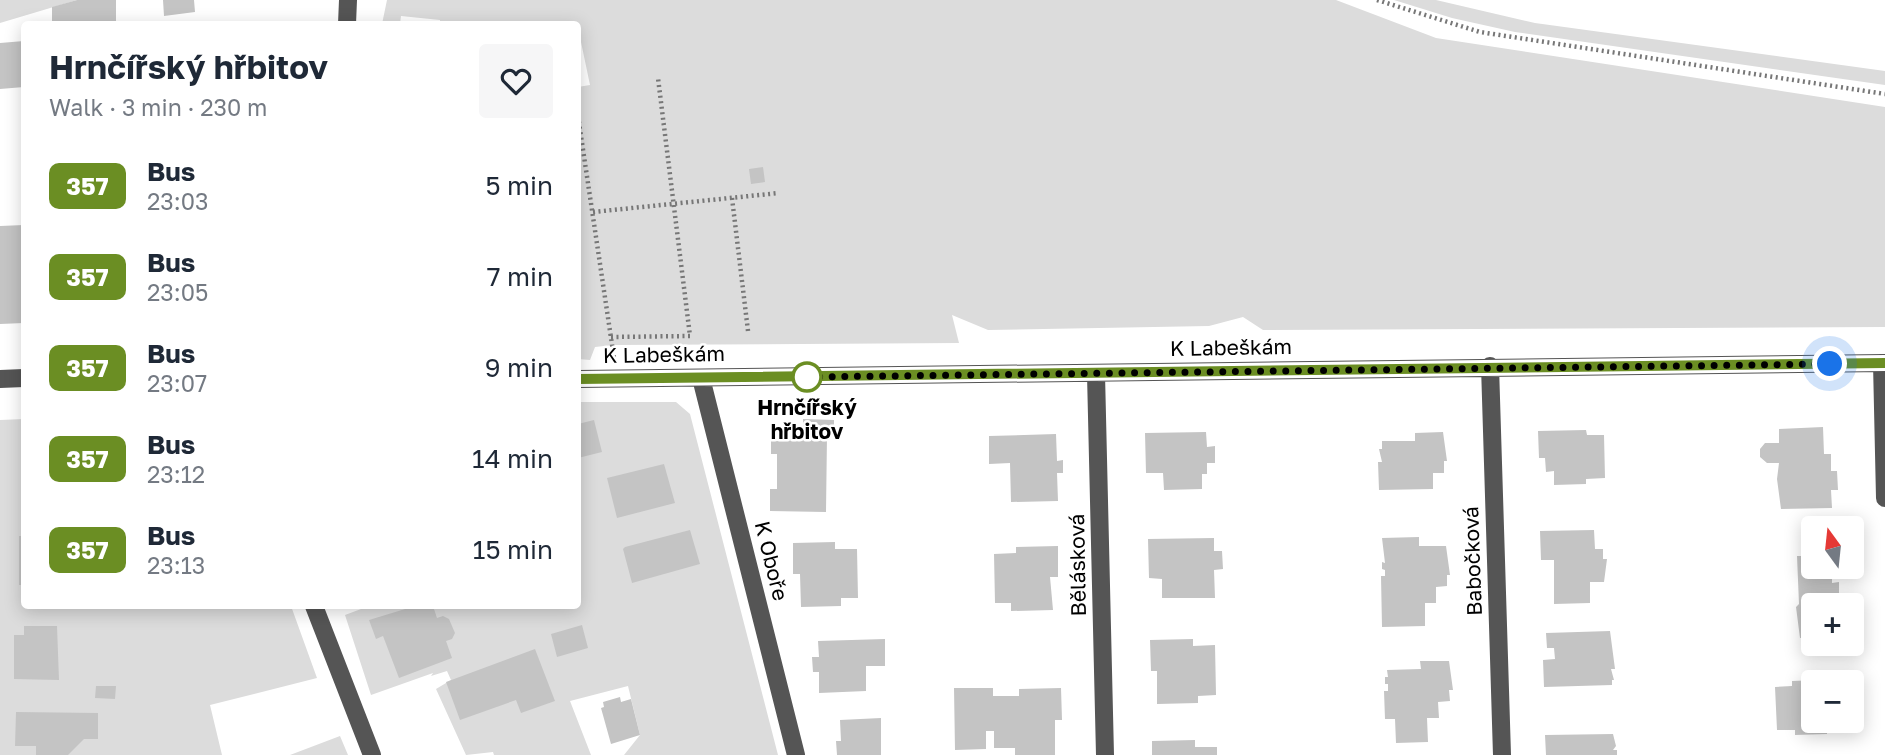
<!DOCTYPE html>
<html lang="en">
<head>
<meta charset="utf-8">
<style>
  body { margin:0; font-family:"Golos Text",sans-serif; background:#f6f6f7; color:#1f2937; height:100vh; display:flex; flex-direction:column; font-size:26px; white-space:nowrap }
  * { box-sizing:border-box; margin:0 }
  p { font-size:23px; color:#747a83 }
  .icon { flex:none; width:38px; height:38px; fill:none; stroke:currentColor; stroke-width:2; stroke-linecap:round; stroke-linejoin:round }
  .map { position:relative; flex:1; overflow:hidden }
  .details { position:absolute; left:21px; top:21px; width:560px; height:588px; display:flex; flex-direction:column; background:#fff; border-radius:7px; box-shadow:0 4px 18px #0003 }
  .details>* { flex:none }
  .badge { padding:0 14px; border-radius:10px; font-size:24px; line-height:46px }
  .needle { width:46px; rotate:345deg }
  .buttons { position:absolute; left:1801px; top:516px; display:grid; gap:14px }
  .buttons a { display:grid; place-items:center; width:63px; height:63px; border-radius:7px; background:#fff; box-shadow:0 4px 18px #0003; font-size:35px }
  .you { position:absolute; width:35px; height:35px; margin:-18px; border:5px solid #fff; border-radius:50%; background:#1a73e8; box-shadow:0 0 0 10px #1a73e833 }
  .map>.badge { position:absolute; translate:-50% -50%; box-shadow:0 0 0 4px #fff }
  .round { display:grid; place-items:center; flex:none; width:74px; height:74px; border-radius:7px; background:#f6f6f7 }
  .summary { display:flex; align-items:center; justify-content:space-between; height:119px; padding:0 28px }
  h1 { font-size:33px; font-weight:700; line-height:52px }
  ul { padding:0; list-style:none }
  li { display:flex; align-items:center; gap:21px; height:91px; padding:0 28px }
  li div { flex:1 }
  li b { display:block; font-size:26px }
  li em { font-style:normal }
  li .badge { min-width:77px; font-weight:700; text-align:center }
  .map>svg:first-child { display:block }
</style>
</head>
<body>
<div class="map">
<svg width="1885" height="755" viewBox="0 0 1885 755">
  <rect width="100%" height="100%" fill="#fff"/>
  <path fill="#dcdcdc" d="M0 0H77L0 23Z
    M387 0H1336L1436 38 1885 107V327L1263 330 1243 317 1209 326 988 330 952 315 959 343 613 345 595 347 590 360 578 359V87L590 85 581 42H578V24H440V20L401 16 400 24H382Z
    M1394 0H1436L1535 23 1885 71V85L1515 32 1452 18Z
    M578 402H676L690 414 778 755H624L640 735 628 686 570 701 591 755H494L493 752 466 755 436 689 451 680 447 671 431 676 433 673 371 695 345 615 369 606H578Z
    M24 419V606H291L317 678 210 705 222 755H0V420Z
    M340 736 348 755H290Z"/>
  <path fill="#c4c4c4" d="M77 0H116V24H52V7Z
    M163 0H194L195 12 164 16Z
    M24 41V87L0 89V43Z
    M763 167 765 182 751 184 749 169Z
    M24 225V323L0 324V226Z
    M803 419 834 420V436H827L826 512 770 511V489H777V454H771V431L803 432Z
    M594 420 602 452 578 458V424Z
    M1823 427 1824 454H1831V471H1837L1838 490H1831L1832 508 1781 509 1777 479 1779 463H1767L1760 457V449L1765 443H1779V429Z
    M1586 430 1587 435H1604L1605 478 1586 479V484L1554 485V471L1546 472 1545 458H1539L1538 431Z
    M1206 432 1207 447 1215 446V463H1207V474H1202V489L1164 490 1163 473H1146L1145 433Z
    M1443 432 1447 461H1444V473H1433V489L1379 490 1378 462H1382L1379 449H1382V441H1415V433Z
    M1056 434 1057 461 1063 460V473H1057L1058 501 1011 502 1010 463 989 464V436Z
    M664 464 675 503 617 518 607 478Z
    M690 530 700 564 632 583 623 549 625 547Z
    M1594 530 1595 549H1603V559H1607L1604 582H1590V603L1554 604V560H1541L1540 531Z
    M19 536H24V585H19Z
    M1419 537V546H1446L1450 575H1447V586L1436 587V603H1425V626L1382 627 1381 576H1385V570L1382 569V562L1385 563 1382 538Z
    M1214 538V551H1222L1223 569 1214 570 1215 598H1162V579L1149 578 1148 539Z
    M835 542V549H857L858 598H841V606L801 607 800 574H793V543Z
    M1058 546V577H1050L1053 610 1011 611V603H995L994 554 1016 553V547Z
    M1797 556H1813V567H1832V583L1839 582V600L1848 606H1813V637L1800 638 1796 607 1799 604Z
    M415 606H433L437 618 443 616 449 619 455 633 452 639 446 641 452 658 399 678 383 636 376 639 369 620Z
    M582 625 588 648 557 657 551 634Z
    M24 626H57L59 680 14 679V635H24Z
    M1610 631 1615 669H1611L1614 680H1612V685L1544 687 1543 660 1555 659 1554 648H1547L1546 633Z
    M885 639V666H866V691L819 693V672H813L812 657H819L818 641Z
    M1193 639V646L1215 645 1216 695 1198 696V703L1157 704V671H1151L1150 640Z
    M535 649 555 701 521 713 516 700 460 720 446 682Z
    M1420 661H1449L1453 690H1449L1450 701 1438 702 1439 718H1427L1428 742 1396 743 1395 719H1385L1384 691H1388V684H1385V677H1388L1387 670 1421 669Z
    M1841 679V682H1813V721H1827V734L1795 735V730H1777L1775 687 1792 686V681Z
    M96 686H116L115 699 95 698Z
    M954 688H993V696H1019V689L1061 688 1062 720H1055V755H1015V748H994V731H986V749L955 750Z
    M620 697 621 702 631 699 640 735 611 744 601 708 604 707 603 702Z
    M16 712 98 713V739H84L68 755H36V746H15Z
    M881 718V755H837L836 741H841L840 720Z
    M1613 734 1616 746 1613 750H1617V755H1546L1545 735Z
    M1195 740V747H1217V755H1152V741Z"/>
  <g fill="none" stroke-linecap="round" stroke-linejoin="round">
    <path stroke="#777" stroke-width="4.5" stroke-dasharray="2 3.5" stroke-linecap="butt" d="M1377 0 1480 32 1885 94
      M578 116 614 358
      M732 198 748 331
      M593 212 779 193
      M611 337 690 336 658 78"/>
    <path stroke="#555" stroke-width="18" d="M347 24 348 0
      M1882 363 1885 498
      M1490 366 1502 755
      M1096 374 1105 755
      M701 378 796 755
      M0 379 24 378
      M578 379 1885 363
      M314 606 372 755"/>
  </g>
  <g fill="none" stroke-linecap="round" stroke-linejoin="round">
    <g stroke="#fff" stroke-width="16">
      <path id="line" d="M578 379 1885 363"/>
    </g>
    <use href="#line" stroke="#6b8e23" stroke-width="10"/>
    <path stroke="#000" stroke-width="7" stroke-dasharray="0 12.6" d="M807 377 1830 364"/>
  </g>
  <circle fill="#fff" stroke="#6b8e23" stroke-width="3.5" cx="807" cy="377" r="14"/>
  <g text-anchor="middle" stroke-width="5" stroke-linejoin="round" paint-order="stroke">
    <g font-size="21" fill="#000" stroke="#fff">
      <text transform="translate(1231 348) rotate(-1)" y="7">K Labeškám</text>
      <text transform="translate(664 355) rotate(-1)" y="7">K Labeškám</text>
      <text transform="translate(771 561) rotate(76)" y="7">K Oboře</text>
      <text transform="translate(1473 561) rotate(-92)" y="7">Babočková</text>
      <text transform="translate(1078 565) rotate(-91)" y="7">Bělásková</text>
    </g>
    <g font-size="21" font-weight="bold" fill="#000" stroke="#fff">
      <text x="807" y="415">Hrnčířský<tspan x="807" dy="24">hřbitov</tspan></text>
    </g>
  </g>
</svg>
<div class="buttons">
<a><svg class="needle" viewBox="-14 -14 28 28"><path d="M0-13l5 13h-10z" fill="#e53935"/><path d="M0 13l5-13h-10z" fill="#747a83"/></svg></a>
<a>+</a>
<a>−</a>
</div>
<div class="you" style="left:1830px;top:364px"></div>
<section class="details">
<div class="summary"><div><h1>Hrnčířský hřbitov</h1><p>Walk · 3 min · 230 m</p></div><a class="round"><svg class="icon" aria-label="heart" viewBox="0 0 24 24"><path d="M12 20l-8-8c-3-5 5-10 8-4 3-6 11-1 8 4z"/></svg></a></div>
<ul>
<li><span class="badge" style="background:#6b8e23;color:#fff">357</span><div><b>Bus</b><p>23:03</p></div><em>5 min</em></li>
<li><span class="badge" style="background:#6b8e23;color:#fff">357</span><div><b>Bus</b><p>23:05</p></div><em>7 min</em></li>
<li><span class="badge" style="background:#6b8e23;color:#fff">357</span><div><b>Bus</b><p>23:07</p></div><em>9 min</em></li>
<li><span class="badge" style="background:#6b8e23;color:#fff">357</span><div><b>Bus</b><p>23:12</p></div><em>14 min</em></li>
<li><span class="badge" style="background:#6b8e23;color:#fff">357</span><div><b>Bus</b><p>23:13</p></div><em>15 min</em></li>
</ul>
</section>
</div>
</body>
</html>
